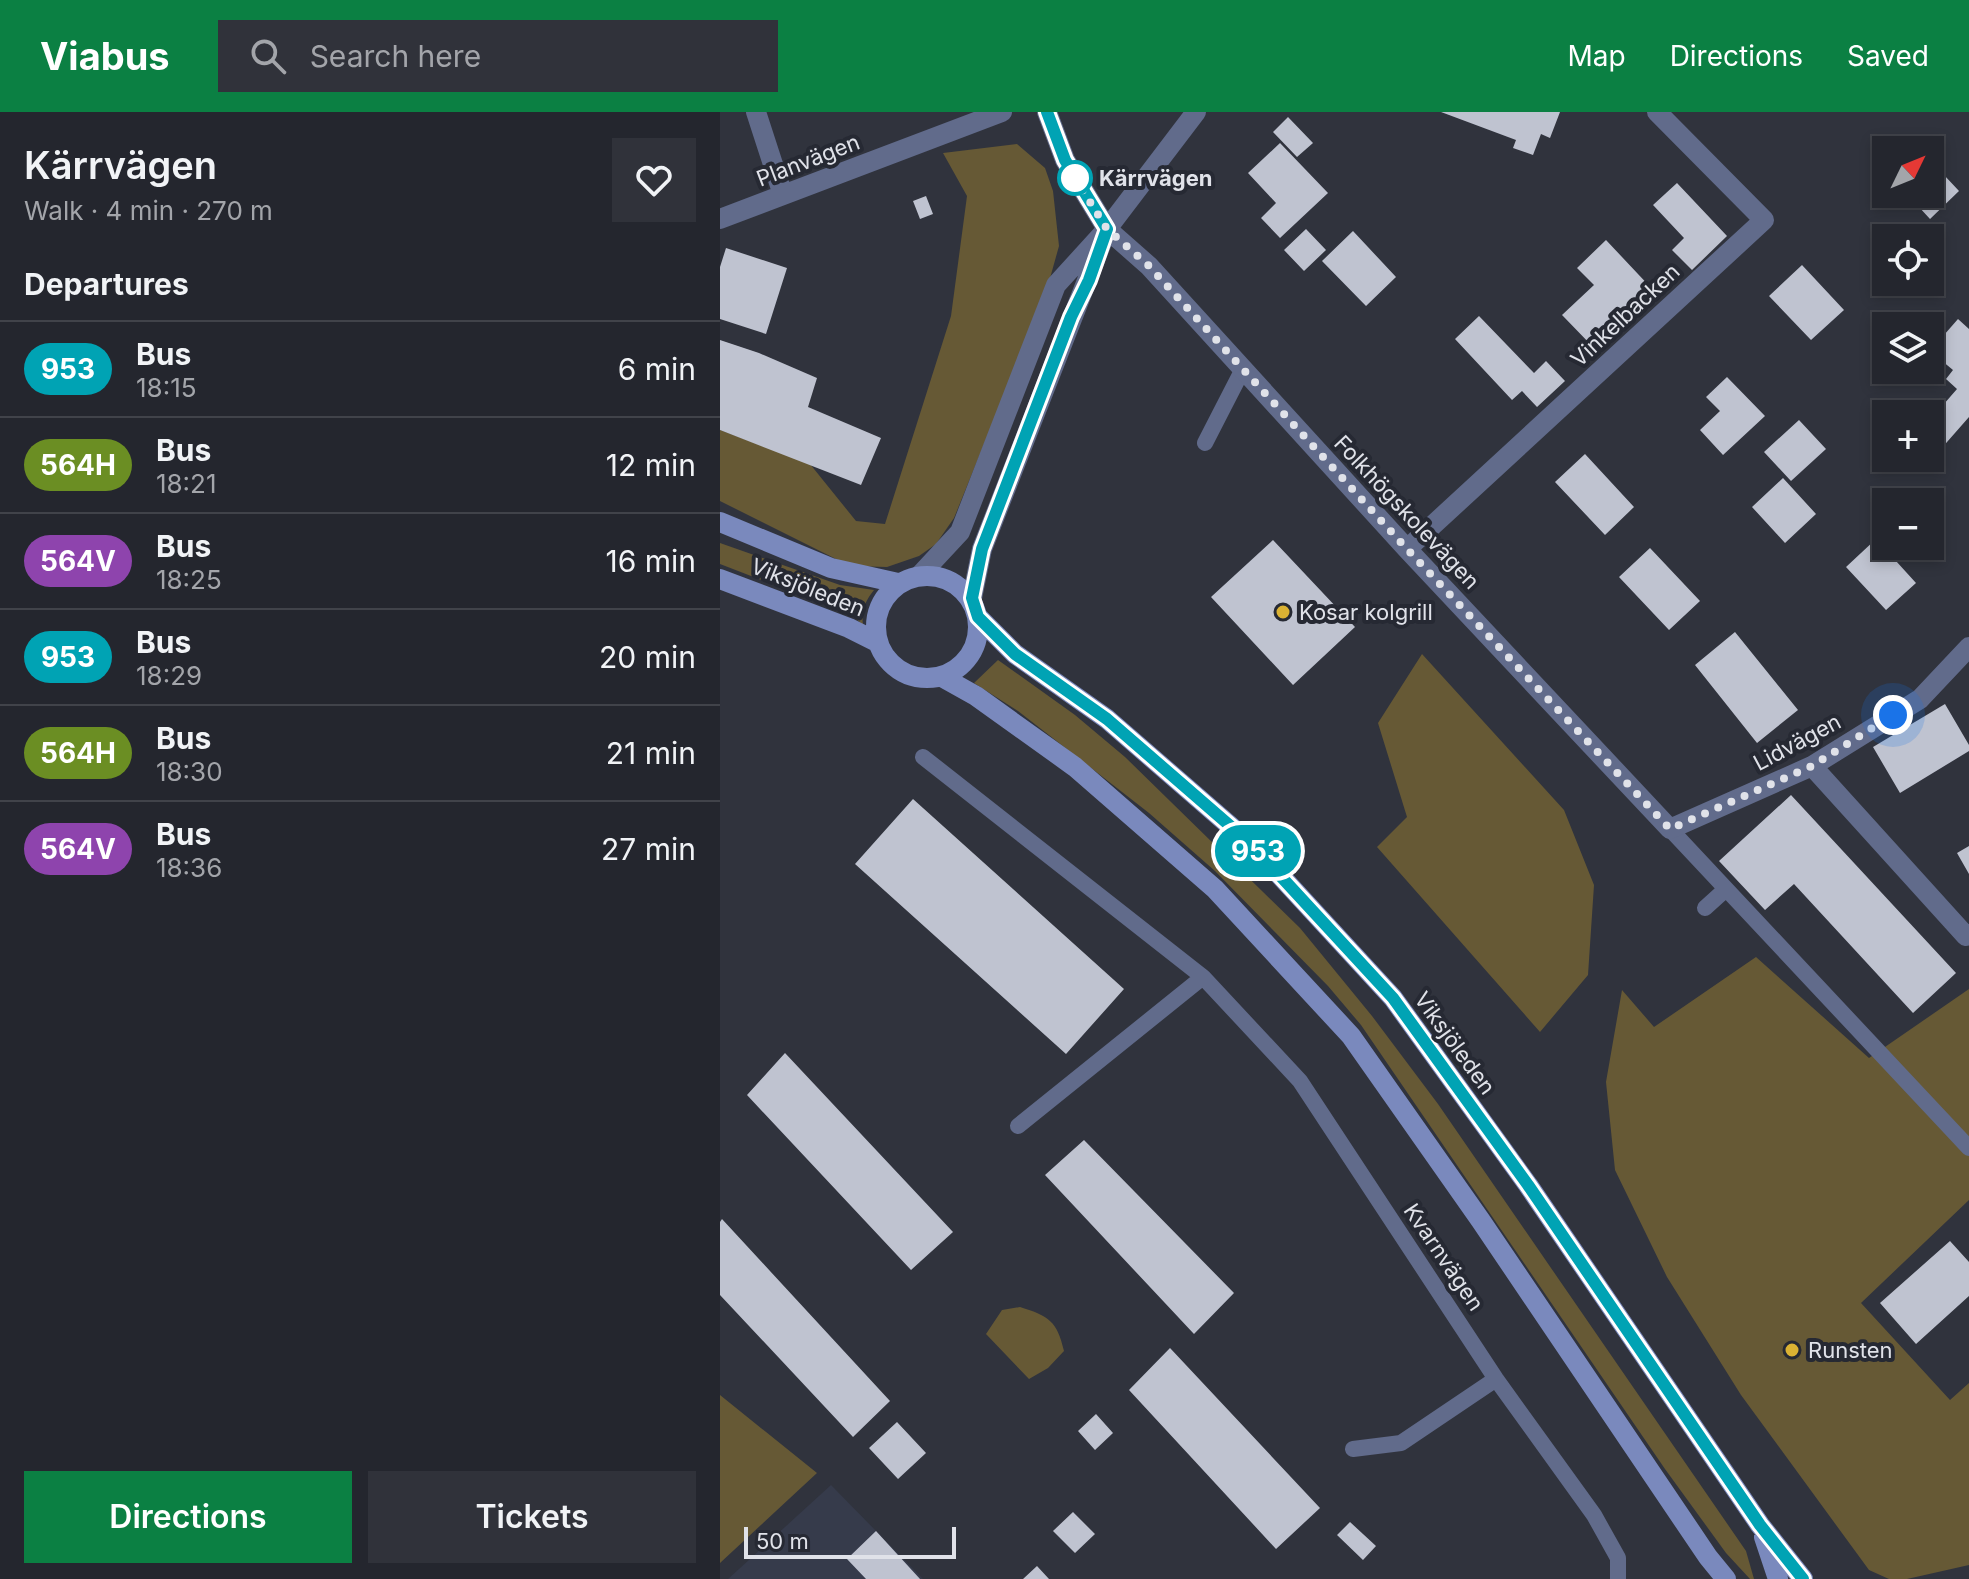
<!DOCTYPE html>
<html lang="en">
<head>
<meta charset="utf-8">
<style>
  body { margin:0; font-family:Inter,sans-serif; background:#30323a; color:#f1f3f6; height:100vh; display:flex; flex-direction:column; font-size:30px; white-space:nowrap }
  * { box-sizing:border-box; margin:0 }
  p { font-size:26px; color:#a3a5aa }
  .icon { flex:none; width:44px; height:44px; fill:none; stroke:currentColor; stroke-width:2; stroke-linecap:round; stroke-linejoin:round }
  .map { position:relative; flex:1; overflow:hidden }
  .sheet { display:flex; flex-direction:column; background:#24262e; width:720px }
  .sheet>* { flex:none }
  .badge { padding:0 16px; border-radius:26px; font-size:28px; line-height:52px }
  .needle { width:52px; rotate:47deg }
  .buttons { position:absolute; left:1152px; top:24px; display:grid; gap:16px }
  .buttons a { display:grid; place-items:center; width:72px; height:72px; border-radius:0px; background:#24262e; box-shadow:0 4px 12px #0003,0 0 0 2px #41434a; font-size:40px }
  .scale { position:absolute; left:24px; bottom:20px; width:212px; box-sizing:border-box; padding-left:8px; border:4px solid #e0e2e9; border-top:0; font-size:22px; line-height:28px; white-space:nowrap; color:#e0e2e9; -webkit-text-stroke:6px #262933; paint-order:stroke }
  .you { position:absolute; width:40px; height:40px; margin:-20px; border:6px solid #fff; border-radius:50%; background:#1a73e8; box-shadow:0 0 0 12px #1a73e833 }
  .map>.badge { position:absolute; translate:-50% -50%; box-shadow:0 0 0 4px #fff }
  h2 { padding:0 24px; font-size:30px; line-height:72px }
  .round { display:grid; place-items:center; flex:none; width:84px; height:84px; border-radius:0px; background:#30323a }
  .headline { display:flex; align-items:center; justify-content:space-between; height:136px; padding:0 24px }
  h1 { font-size:38px; font-weight:600; line-height:60px }
  .button { display:flex; gap:16px; margin-top:auto; padding:16px 24px }
  .button a { flex:1; height:92px; border-radius:0px; background:#0b8043; color:#fff; font-size:32px; font-weight:600; line-height:92px; text-align:center }
  .button a+a { background:#30323a; color:#f1f3f6 }
  ul { padding:0; list-style:none }
  li { display:flex; align-items:center; gap:24px; height:96px; padding:0 24px; border-top:2px solid #41434a }
  li div { flex:1 }
  li b { display:block; font-size:30px }
  li em { font-style:normal }
  li .badge { min-width:88px; font-weight:700; text-align:center }
  header { display:flex; align-items:center; gap:48px; box-sizing:border-box; height:112px; padding:0 40px; background:#0b8043; color:#fff }
  header strong { font-size:38px }
  nav { display:flex; gap:44px; margin-inline-start:auto; font-size:28px }
  .search { width:560px; height:72px; background:#30323a; display:flex; align-items:center; gap:20px; box-sizing:border-box; padding:0 28px; border-radius:0px; color:#a3a5aa; font-size:30px }
  main { display:flex; flex:1; min-height:0 }
  .map>svg:first-child { display:block }
</style>
</head>
<body>
<header>
<strong>Viabus</strong>
<div class="search"><svg class="icon" aria-label="search" viewBox="0 0 24 24"><circle cx="10" cy="10" r="6"/><path d="M15 15l6 6"/></svg>Search here</div>
<nav><a>Map</a><a>Directions</a><a>Saved</a></nav>
</header>
<main>
<section class="sheet">
<div class="headline"><div><h1>Kärrvägen</h1><p>Walk · 4 min · 270 m</p></div><a class="round"><svg class="icon" aria-label="heart" viewBox="0 0 24 24"><path d="M12 20l-8-8c-3-5 5-10 8-4 3-6 11-1 8 4z"/></svg></a></div>
<h2>Departures</h2>
<ul>
<li><span class="badge" style="background:#00a3b4;color:#fff">953</span><div><b>Bus</b><p>18:15</p></div><em>6 min</em></li>
<li><span class="badge" style="background:#6b8e23;color:#fff">564H</span><div><b>Bus</b><p>18:21</p></div><em>12 min</em></li>
<li><span class="badge" style="background:#8e44ad;color:#fff">564V</span><div><b>Bus</b><p>18:25</p></div><em>16 min</em></li>
<li><span class="badge" style="background:#00a3b4;color:#fff">953</span><div><b>Bus</b><p>18:29</p></div><em>20 min</em></li>
<li><span class="badge" style="background:#6b8e23;color:#fff">564H</span><div><b>Bus</b><p>18:30</p></div><em>21 min</em></li>
<li><span class="badge" style="background:#8e44ad;color:#fff">564V</span><div><b>Bus</b><p>18:36</p></div><em>27 min</em></li>
</ul>
<div class="button"><a>Directions</a><a>Tickets</a></div>
</section>
<div class="map">
<svg width="1249" height="1467" viewBox="0 0 1249 1467">
  <rect width="100%" height="100%" fill="#30333d"/>
  <path fill="#363b4b" d="M111 1373 203 1467H8Z"/>
  <path fill="#665935" d="M297 32 325 56 333 79 339 134 327 177 234 406 216 432 199 444 167 455 130 454 0 389V318L90 352 136 409 165 412 231 204 247 84 223 41Z
    M0 431 120 473 154 478C145 489 141 499 143 513L132 503 0 452Z
    M702 542 844 698 874 773 868 863 820 920 657 735 687 705 658 611Z
    M278 548 355 603 405 645 580 816 652 904 718 992 1026 1439 1034 1467H1030L1006 1441 945 1357 641 913 608 874 495 759 429 701 298 599 254 571Z
    M1036 845 1149 946 1249 877V1088L1141 1191 1230 1288 1249 1271V1453L1187 1467H1169L1149 1458 1021 1283 947 1165 895 1058 886 970 902 878 934 915Z
    M300 1195C329 1204 337 1209 344 1239L328 1256 309 1267 266 1222 282 1198Z
    M0 1283 97 1361 0 1451Z"/>
  <path fill="#bfc3d0" d="M721 0H840L830 26 821 22 813 43 793 36 796 28Z
    M568 5 593 31 577 45 553 20Z
    M1186 23 1200 38H1170Z
    M560 31 608 81 560 126 541 106 556 91 528 61Z
    M1210 48 1239 79 1210 107 1187 82H1210Z
    M957 71 1007 124 972 158 952 138 964 126 933 93Z
    M206 84 213 102 200 107 193 89Z
    M586 117 606 138 584 159 564 138Z
    M633 119 676 165 646 194 602 149Z
    M886 128 934 179 874 236 842 203 874 173 857 156Z
    M6 136 67 156 46 222 0 207V155Z
    M1082 153 1124 198 1091 228 1049 184Z
    M759 204 814 261 826 249 845 269 817 295 802 279 792 288 735 227Z
    M1238 207 1249 217V305L1220 338 1210 329V308L1237 277 1226 267 1233 258 1210 239Z
    M0 228 39 241 97 266 88 295 161 326 141 373 0 318Z
    M1007 265 1045 304 1003 343 980 318 1000 299 986 285Z
    M1079 308 1106 337 1071 369 1044 340Z
    M865 342 914 395 885 423 835 370Z
    M1063 366 1096 402 1065 431 1032 395Z
    M1156 427 1196 471 1166 498 1126 455Z
    M553 428 635 515 573 573 491 485Z
    M930 436 980 489 949 518 899 465Z
    M1015 520 1078 598 1037 631 975 553Z
    M1225 592 1249 633V639L1180 681 1153 635Z
    M1071 683 1236 861 1193 901 1074 772 1045 798 999 749Z
    M193 687 404 877 346 942 135 752Z
    M1249 734V762L1237 741Z
    M65 941 233 1120 191 1158 27 983Z
    M364 1028 514 1181 474 1222 325 1063Z
    M2 1107 170 1289 133 1325 0 1183V1110Z
    M1230 1129 1249 1150V1184L1196 1232 1160 1191Z
    M450 1236 600 1396 556 1437 409 1278Z
    M376 1302 393 1321 375 1338 358 1319Z
    M177 1310 206 1341 178 1367 149 1336Z
    M353 1400 375 1422 355 1441 333 1419Z
    M630 1410 656 1434 643 1448 617 1423Z
    M156 1419 200 1467H146L127 1447Z
    M317 1454 329 1467H303Z"/>
  <g fill="none" stroke-linecap="round" stroke-linejoin="round">
    <path stroke="#616b8b" stroke-width="16" d="M485 331 523 257
      M203 645 483 865 580 969 776 1267 874 1403 898 1446V1467
      M950 717 1249 1036
      M985 796 1006 777
      M298 1014 483 865
      M633 1337 681 1331 776 1267"/>
    <path stroke="#616b8b" stroke-width="20" d="M36 0 63 83
      M327 0 345 48 387 117 429 154 687 437 950 717 1092 654 1200 587 1249 535
      M0 107 282 0
      M687 437 1044 108 937 0
      M200 463 240 420 336 173 387 117 476 0
      M252 486 262 437 384 125
      M1092 654 1246 824 1249 822"/>
    <path stroke="#7a89bd" stroke-width="20" d="M0 410 111 456 178 471
      M156 515a51 51 0 1 1 102 0a51 51 0 1 1-102 0Z
      M0 467 129 516 157 530
      M258 505 295 542 387 607 531 732 673 886 808 1073 1040 1413 1083 1467
      M222 565 256 584 355 655 495 777 631 924 761 1109 988 1445 1006 1467
      M1044 1425 1058 1467"/>
  </g>
  <g fill="none" stroke-linecap="round" stroke-linejoin="round">
    <g stroke="#fff" stroke-width="18">
      <path id="line" d="M327 0 345 48 387 117 369 168 351 205 262 437 252 486 258 505 295 542 387 607 531 732 673 886 808 1073 1040 1413 1083 1467"/>
    </g>
    <use href="#line" stroke="#00a3b4" stroke-width="12"/>
    <path stroke="#e0e2e9" stroke-width="8" stroke-dasharray="0 14.4" d="M355 66 387 117 429 154 687 437 950 717 1092 654 1173 603"/>
  </g>
  <circle fill="#fff" stroke="#00a3b4" stroke-width="4" cx="355" cy="66" r="16"/>
  <g fill="#dbb233" stroke="#262933" stroke-width="3">
    <circle cx="563" cy="500" r="8"/>
    <circle cx="1072" cy="1238" r="8"/>
  </g>
  <g text-anchor="middle" stroke-width="8" stroke-linejoin="round" paint-order="stroke">
    <g font-size="22" fill="#e0e2e9" stroke="#262933">
      <text transform="translate(88 48) rotate(-21)" y="8">Planvägen</text>
      <text transform="translate(905 203) rotate(-43)" y="8">Vinkelbacken</text>
      <text transform="translate(687 400) rotate(47)" y="8">Folkhögskolevägen</text>
      <text transform="translate(88 475) rotate(22)" y="8">Viksjöleden</text>
      <text transform="translate(1077 630) rotate(-28)" y="8">Lidvägen</text>
      <text transform="translate(735 931) rotate(54)" y="8">Viksjöleden</text>
      <text transform="translate(724 1145) rotate(56)" y="8">Kvarnvägen</text>
    </g>
    <g font-size="22" font-weight="bold" fill="#e0e2e9" stroke="#262933" text-anchor="start">
      <text x="379" y="74">Kärrvägen</text>
    </g>
    <g font-size="22" fill="#e0e2e9" stroke="#262933" text-anchor="start">
      <text x="579" y="508">Kosar kolgrill</text>
      <text x="1088" y="1246">Runsten</text>
    </g>
  </g>
</svg>
<div class="buttons">
<a><svg class="needle" viewBox="-14 -14 28 28"><path d="M0-13l5 13h-10z" fill="#e53935"/><path d="M0 13l5-13h-10z" fill="#a3a5aa"/></svg></a>
<a><svg class="icon" aria-label="locate" viewBox="0 0 24 24"><circle cx="12" cy="12" r="6"/><path d="M12 2v4M12 18v4M2 12h4M18 12h4"/></svg></a>
<a><svg class="icon" aria-label="layers" viewBox="0 0 24 24"><path d="M12 4l9 5-9 5-9-5zM3 14l9 5 9-5"/></svg></a>
<a>+</a>
<a>−</a>
</div>
<div class="scale">50 m</div>
<div class="you" style="left:1173px;top:603px"></div>
<b class="badge" style="left:538px;top:739px;background:#00a3b4;color:#fff">953</b>
</div>
</main>
</body>
</html>
